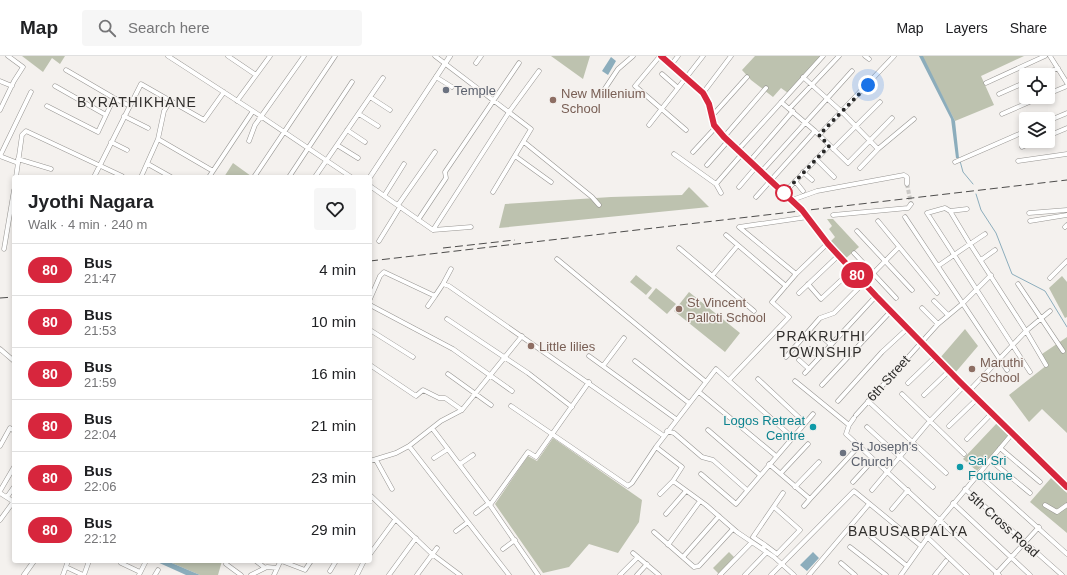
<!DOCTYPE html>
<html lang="en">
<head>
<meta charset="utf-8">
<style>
  body { margin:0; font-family:Arial,sans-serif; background:#f6f6f6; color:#202124; height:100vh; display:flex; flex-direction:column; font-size:15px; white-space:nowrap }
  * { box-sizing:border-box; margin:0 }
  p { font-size:13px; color:#757577 }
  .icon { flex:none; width:22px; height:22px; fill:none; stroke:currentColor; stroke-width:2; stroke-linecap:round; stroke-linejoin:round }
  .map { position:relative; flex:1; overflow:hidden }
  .panel { position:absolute; left:12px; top:119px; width:360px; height:388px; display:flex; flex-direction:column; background:#fff; border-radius:4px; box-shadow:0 2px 6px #0003 }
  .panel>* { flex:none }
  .badge { padding:0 8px; border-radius:13px; font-size:14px; line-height:26px }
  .fabs { position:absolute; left:1019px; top:12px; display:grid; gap:8px }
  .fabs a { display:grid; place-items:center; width:36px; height:36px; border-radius:4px; background:#fff; box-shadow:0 2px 6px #0003; font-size:20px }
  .you { position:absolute; width:20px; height:20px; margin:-10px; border:3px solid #fff; border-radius:50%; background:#1a73e8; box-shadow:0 0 0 6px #1a73e833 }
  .map>.badge { position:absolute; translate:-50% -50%; box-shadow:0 0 0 2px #fff }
  .round { display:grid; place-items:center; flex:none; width:42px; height:42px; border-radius:4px; background:#f6f6f6 }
  .summary { display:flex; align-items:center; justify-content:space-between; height:68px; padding:0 16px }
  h1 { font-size:19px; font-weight:800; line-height:30px }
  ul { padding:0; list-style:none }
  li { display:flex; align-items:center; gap:12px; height:52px; padding:0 16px; border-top:1px solid #e0e0e0 }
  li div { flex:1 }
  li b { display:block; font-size:15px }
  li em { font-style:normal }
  li .badge { min-width:44px; font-weight:700; text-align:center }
  header { display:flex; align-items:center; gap:24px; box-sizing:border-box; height:56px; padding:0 20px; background:#fff; border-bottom:1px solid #e0e0e0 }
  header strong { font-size:19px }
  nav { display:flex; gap:22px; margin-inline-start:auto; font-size:14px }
  .search { width:280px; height:36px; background:#f6f6f6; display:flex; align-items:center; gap:10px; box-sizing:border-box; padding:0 14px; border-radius:4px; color:#757577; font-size:15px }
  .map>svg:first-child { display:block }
</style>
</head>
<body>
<header>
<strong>Map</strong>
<div class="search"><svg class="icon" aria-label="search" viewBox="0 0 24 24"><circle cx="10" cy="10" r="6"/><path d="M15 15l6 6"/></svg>Search here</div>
<nav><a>Map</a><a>Layers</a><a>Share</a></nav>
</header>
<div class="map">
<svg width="1067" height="519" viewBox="0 0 1067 519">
  <rect width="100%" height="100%" fill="#f4f1ee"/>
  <path fill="#bdc2af" d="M22 0H65L60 8 52 2 43 16Z
    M551 0H590L583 23Z
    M755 0H821L788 37 781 32 773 41 751 24 742 14Z
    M922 0H1024L981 20 994 49 955 65Z
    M233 107 251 120 252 121H224Z
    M689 131 709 151 499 172 505 148 611 141 682 139Z
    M827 163H833L859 191 845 203 830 186 835 181 829 173 832 170Z
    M636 219 652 232 646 239 630 226Z
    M1062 220 1067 226V261L1065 262 1049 232Z
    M656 232 676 248 667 258 648 242Z
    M689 236 740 277 725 296 674 255Z
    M965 273 978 290 955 317 940 302Z
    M1067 281V377L1042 353 1029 366 1009 339 1047 309 1042 298Z
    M997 367 1010 379 977 415 963 403Z
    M553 382 642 444 639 466 618 497 589 488 569 511 543 517 495 448 528 400 537 405Z
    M1051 422 1067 437V477L1030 446Z
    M729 496 734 501 719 518 713 512Z
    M167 505H222L218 519H200Z"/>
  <path fill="#8cadbc" d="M919 0H923L955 65 959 102H956L951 63Z
    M611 1 616 5 608 19 602 15Z
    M813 496 819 502 807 515 800 509Z
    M155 505H167L200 519H186Z"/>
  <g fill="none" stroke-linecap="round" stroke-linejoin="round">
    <path stroke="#8cadbc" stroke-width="1" d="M960 105 963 116 973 128
      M976 138 981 154 996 177 1012 218 1045 235 1067 271"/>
    <path stroke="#cbc9c6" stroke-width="4" stroke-dasharray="4 2" stroke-linecap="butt" d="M907 128 911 148"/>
    <g stroke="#979592" stroke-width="5">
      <path id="minor" d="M168 0 253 55
        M228 0 256 19
        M435 0 531 73 493 136
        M660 0 635 30 686 74
        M865 0 869 3
        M1050 0 1067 27
        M476 7 481 0
        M671 9 678 0
        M66 14 114 42
        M662 18 678 32
        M1043 19 1058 12
        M436 21 452 31
        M803 21 842 56 878 93 860 112
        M0 25 12 30
        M986 27 1045 0
        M55 30 106 59 114 42 128 49
        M604 34 618 13 633 0
        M703 37 731 0
        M999 38 1026 26
        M1048 38 1067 30
        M370 41 390 54
        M237 45 270 0
        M47 50 98 76 106 59
        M790 52 839 0
        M0 54 14 25 23 11 8 0
        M359 58 378 70
        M1002 58 1041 41
        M124 60 148 72
        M712 60 747 21
        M1048 65 1067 57
        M649 69 703 0
        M347 74 365 86
        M815 75 848 107 892 62
        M819 79 894 0
        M1048 80 1067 72
        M724 81 766 32
        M158 83 213 115 253 55 351 121
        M249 85 255 69 304 0
        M111 86 127 94
        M524 86 592 141 599 149
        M337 89 358 102
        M1022 91 1036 85
        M833 93 880 46
        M878 93 914 63
        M738 94 823 0
        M693 96 716 71
        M674 98 716 128 721 137
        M0 100 31 36
        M0 100 18 107
        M515 100 551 126
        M18 103 51 113
        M816 103 834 121
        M750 105 793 55
        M1018 105 1067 98
        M955 106 1026 75
        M148 108 171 121
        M707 109 728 85
        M761 116 852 15
        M803 116 812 124
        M16 121 22 79 26 75 122 120
        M94 121 141 28 204 64 224 36
        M141 121 158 83 164 55 170 45
        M209 121 213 115
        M254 121 335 0
        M289 121 352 26
        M315 121 383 22
        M795 125 803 135
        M716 128 742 98
        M370 130 433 174 471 171
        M739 131 756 111
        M784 137 829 90
        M384 140 404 108
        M756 141 815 75 781 46
        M792 144 817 135 904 119 907 121V128
        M398 149 435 96
        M967 153 950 155 970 188 985 178
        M950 155 945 152 927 157 1030 316
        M1029 157 1067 154
        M833 159 908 152 911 148
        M905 161 1007 314
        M418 164 446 122 445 116 519 7
        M878 165 937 237
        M1030 165 1067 159
        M1065 171 1067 169
        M433 174 509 56 539 15
        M857 175 912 234
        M726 179 786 230
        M379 185 400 151
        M679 192 754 255
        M4 193 14 134
        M854 197 896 242
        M557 203 706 326
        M981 204 995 194
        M938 210 970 188 1026 275 1046 309
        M796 218 739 171 808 161
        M712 220 738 189
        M1050 222 1067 205
        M443 228 451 213
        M808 228 821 243 852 214
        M1018 228 1063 295
        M799 237 839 199
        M370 243 380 220 384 216 435 240 443 228 449 230 664 380
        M934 245 948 259
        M370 249 453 293 512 335
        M428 250 435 240
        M922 252 938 268
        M447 263 528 317 572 351
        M370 274 413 301
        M821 280 831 289
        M0 293 14 305
        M810 293 819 301
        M589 300 676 363
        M786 301 820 262 834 257 899 191
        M799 304 809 313
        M635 305 689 347
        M370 309 416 340 423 334 439 342H445L462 354
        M603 310 624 282
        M805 317 876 240
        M448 318 491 349
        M758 323 805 367
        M729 324 789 261 772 246 796 218 828 187
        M795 325 849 369 846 378 999 519
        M908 327 935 301
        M822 329 891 255
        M969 335 1026 275 1050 255
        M699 336 776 400
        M902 338 964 398
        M924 339 949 315
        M838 345 882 296 908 272
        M868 345 946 417
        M511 350 628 430 632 427 656 391
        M856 359 938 268 962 248 991 219
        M849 369 854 362
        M949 370 977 343
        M867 371 933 431
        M432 372 490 449 538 519
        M708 374 760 419
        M667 375 674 377 702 401 713 404 747 434
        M967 383 992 357
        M0 390 10 372 14 375
        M409 390 509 519
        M1000 392 1040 426
        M434 402 448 393
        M376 404 392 433
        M990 404 1030 437
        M370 405 396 397 409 390 441 365 462 354 522 280
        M460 408 473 399
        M769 408 810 443 859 390
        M781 417 808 388
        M701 418 736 448 813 358
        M978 418 1067 498
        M673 425 706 449 737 476 774 501 794 519
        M853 426 873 404
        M795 431 819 406
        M965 433 1062 519
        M872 434 929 366 964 330
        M0 435 14 411
        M0 437 14 446
        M660 438 673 425 682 411 656 391 716 313 792 381
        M370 439 432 498 460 519
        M7 441 14 431
        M953 447 1030 519
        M490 449 528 396 536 401 589 326
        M1045 449 1057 456 1067 449
        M804 450 810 443
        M892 453 908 434
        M476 457 489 447
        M666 458 686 435
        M0 464 14 445
        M456 475 468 466
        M654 476 694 511 699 510 733 473
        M869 479 907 510
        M927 481 967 519
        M668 489 700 445
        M765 489 753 481 783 437
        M850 491 886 519
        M503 493 515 484
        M763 493 765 489 777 498 800 474 774 451
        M633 497 659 519
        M370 498 395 464
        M683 501 719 460
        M256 505 265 512
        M284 506 305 514 311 505
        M121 507 140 516
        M841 507 855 519
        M226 508 241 519
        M66 511 83 519
        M330 515 336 505
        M996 518 1039 471
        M63 519 68 505
        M84 519 89 505
        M139 519 146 505
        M155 519 158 514
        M251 519 267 511 277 512
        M274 519 280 506 284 505
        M357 519 364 505
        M389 519 416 482
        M417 519 437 492
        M620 519 638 501
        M637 519 647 508
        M720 519 752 486
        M745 519 767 496
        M771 519 854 435 921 490
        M809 519 869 448
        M901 519 940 464 1012 378
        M935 519 946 505"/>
    </g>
    <g stroke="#979592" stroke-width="5.5">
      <path id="tertiary" d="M661 0 703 37 709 48 714 69 724 81 802 154 828 187 876 240 960 327 1067 431
        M370 121 450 0
        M24 519 34 505"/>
    </g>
    <use href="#minor" stroke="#fff" stroke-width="4"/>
    <use href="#tertiary" stroke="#fff" stroke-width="4.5"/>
    <path stroke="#4e4d4c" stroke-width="1" stroke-dasharray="8 4" stroke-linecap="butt" d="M443 192 515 184
      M370 205 1067 124
      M0 242 14 241"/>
  </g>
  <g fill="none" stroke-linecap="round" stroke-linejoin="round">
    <g stroke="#fff" stroke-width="9">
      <path id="line" d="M661 0 703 37 709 48 714 69 724 81 802 154 828 188 876 240 960 326 1067 431"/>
    </g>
    <use href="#line" stroke="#d7263d" stroke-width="6"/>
    <path stroke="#292827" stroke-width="4" stroke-dasharray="0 7.2" d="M784 137 829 90 819 79 868 29"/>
  </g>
  <g fill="#6b7280" stroke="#f4f1ee" stroke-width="1.5">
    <circle cx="446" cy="34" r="4"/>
    <circle cx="843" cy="397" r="4"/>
  </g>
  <g fill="#8d6e63" stroke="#f4f1ee" stroke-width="1.5">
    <circle cx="553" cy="44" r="4"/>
    <circle cx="679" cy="253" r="4"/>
    <circle cx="531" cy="290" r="4"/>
    <circle cx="972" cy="313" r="4"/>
  </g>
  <circle fill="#fff" stroke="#d7263d" stroke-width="2" cx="784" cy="137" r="8"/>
  <g fill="#0f9aa8" stroke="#f4f1ee" stroke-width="1.5">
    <circle cx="813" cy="371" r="4"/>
    <circle cx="960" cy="411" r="4"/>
  </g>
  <g text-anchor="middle" stroke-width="3" stroke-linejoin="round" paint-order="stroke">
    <g font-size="13" fill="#5b616d" stroke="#f4f1ee" text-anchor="start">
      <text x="454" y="39">Temple</text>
      <text x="851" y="395">St Joseph's<tspan x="851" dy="15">Church</tspan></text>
    </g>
    <g font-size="13" fill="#785e54" stroke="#f4f1ee" text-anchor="start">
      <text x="561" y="42">New Millenium<tspan x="561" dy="15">School</tspan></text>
      <text x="687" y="251">St Vincent<tspan x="687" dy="15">Palloti School</tspan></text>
      <text x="539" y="295">Little lilies</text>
      <text x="980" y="311">Maruthi<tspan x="980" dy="15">School</tspan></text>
    </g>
    <g font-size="13" fill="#292827" stroke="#f4f1ee">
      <text transform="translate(888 322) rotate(-48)" y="5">6th Street</text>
      <text transform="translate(1004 468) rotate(42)" y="5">5th Cross Road</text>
    </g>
    <g font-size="13" fill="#0d838f" stroke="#f4f1ee" text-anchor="end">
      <text x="805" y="369">Logos Retreat<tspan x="805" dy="15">Centre</tspan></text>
      <text x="968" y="409" text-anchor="start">Sai Sri<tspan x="968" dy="15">Fortune</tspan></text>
    </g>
    <g font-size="14" letter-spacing="1" fill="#312f2d" stroke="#f4f1ee">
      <text x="137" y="51">BYRATHIKHANE</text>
      <text x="821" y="285">PRAKRUTHI<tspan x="821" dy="16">TOWNSHIP</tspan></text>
      <text x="908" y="480">BABUSABPALYA</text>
    </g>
  </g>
</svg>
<div class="fabs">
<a><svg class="icon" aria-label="locate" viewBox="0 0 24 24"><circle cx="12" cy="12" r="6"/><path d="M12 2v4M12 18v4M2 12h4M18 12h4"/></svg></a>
<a><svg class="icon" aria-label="layers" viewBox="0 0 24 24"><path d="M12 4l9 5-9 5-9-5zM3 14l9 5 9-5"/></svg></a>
</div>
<div class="you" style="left:868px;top:29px"></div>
<b class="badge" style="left:857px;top:219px;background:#d7263d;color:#fff">80</b>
<section class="panel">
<div class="summary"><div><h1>Jyothi Nagara</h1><p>Walk · 4 min · 240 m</p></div><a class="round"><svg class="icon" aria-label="heart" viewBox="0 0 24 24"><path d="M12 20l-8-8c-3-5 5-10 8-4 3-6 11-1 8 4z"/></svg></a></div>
<ul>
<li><span class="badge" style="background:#d7263d;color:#fff">80</span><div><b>Bus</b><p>21:47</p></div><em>4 min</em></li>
<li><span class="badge" style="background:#d7263d;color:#fff">80</span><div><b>Bus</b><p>21:53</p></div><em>10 min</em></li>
<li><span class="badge" style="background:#d7263d;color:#fff">80</span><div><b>Bus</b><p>21:59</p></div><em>16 min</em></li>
<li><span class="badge" style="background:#d7263d;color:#fff">80</span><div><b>Bus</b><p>22:04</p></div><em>21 min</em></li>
<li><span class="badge" style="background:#d7263d;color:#fff">80</span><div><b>Bus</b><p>22:06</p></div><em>23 min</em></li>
<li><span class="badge" style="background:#d7263d;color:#fff">80</span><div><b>Bus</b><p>22:12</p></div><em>29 min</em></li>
</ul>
</section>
</div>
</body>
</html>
